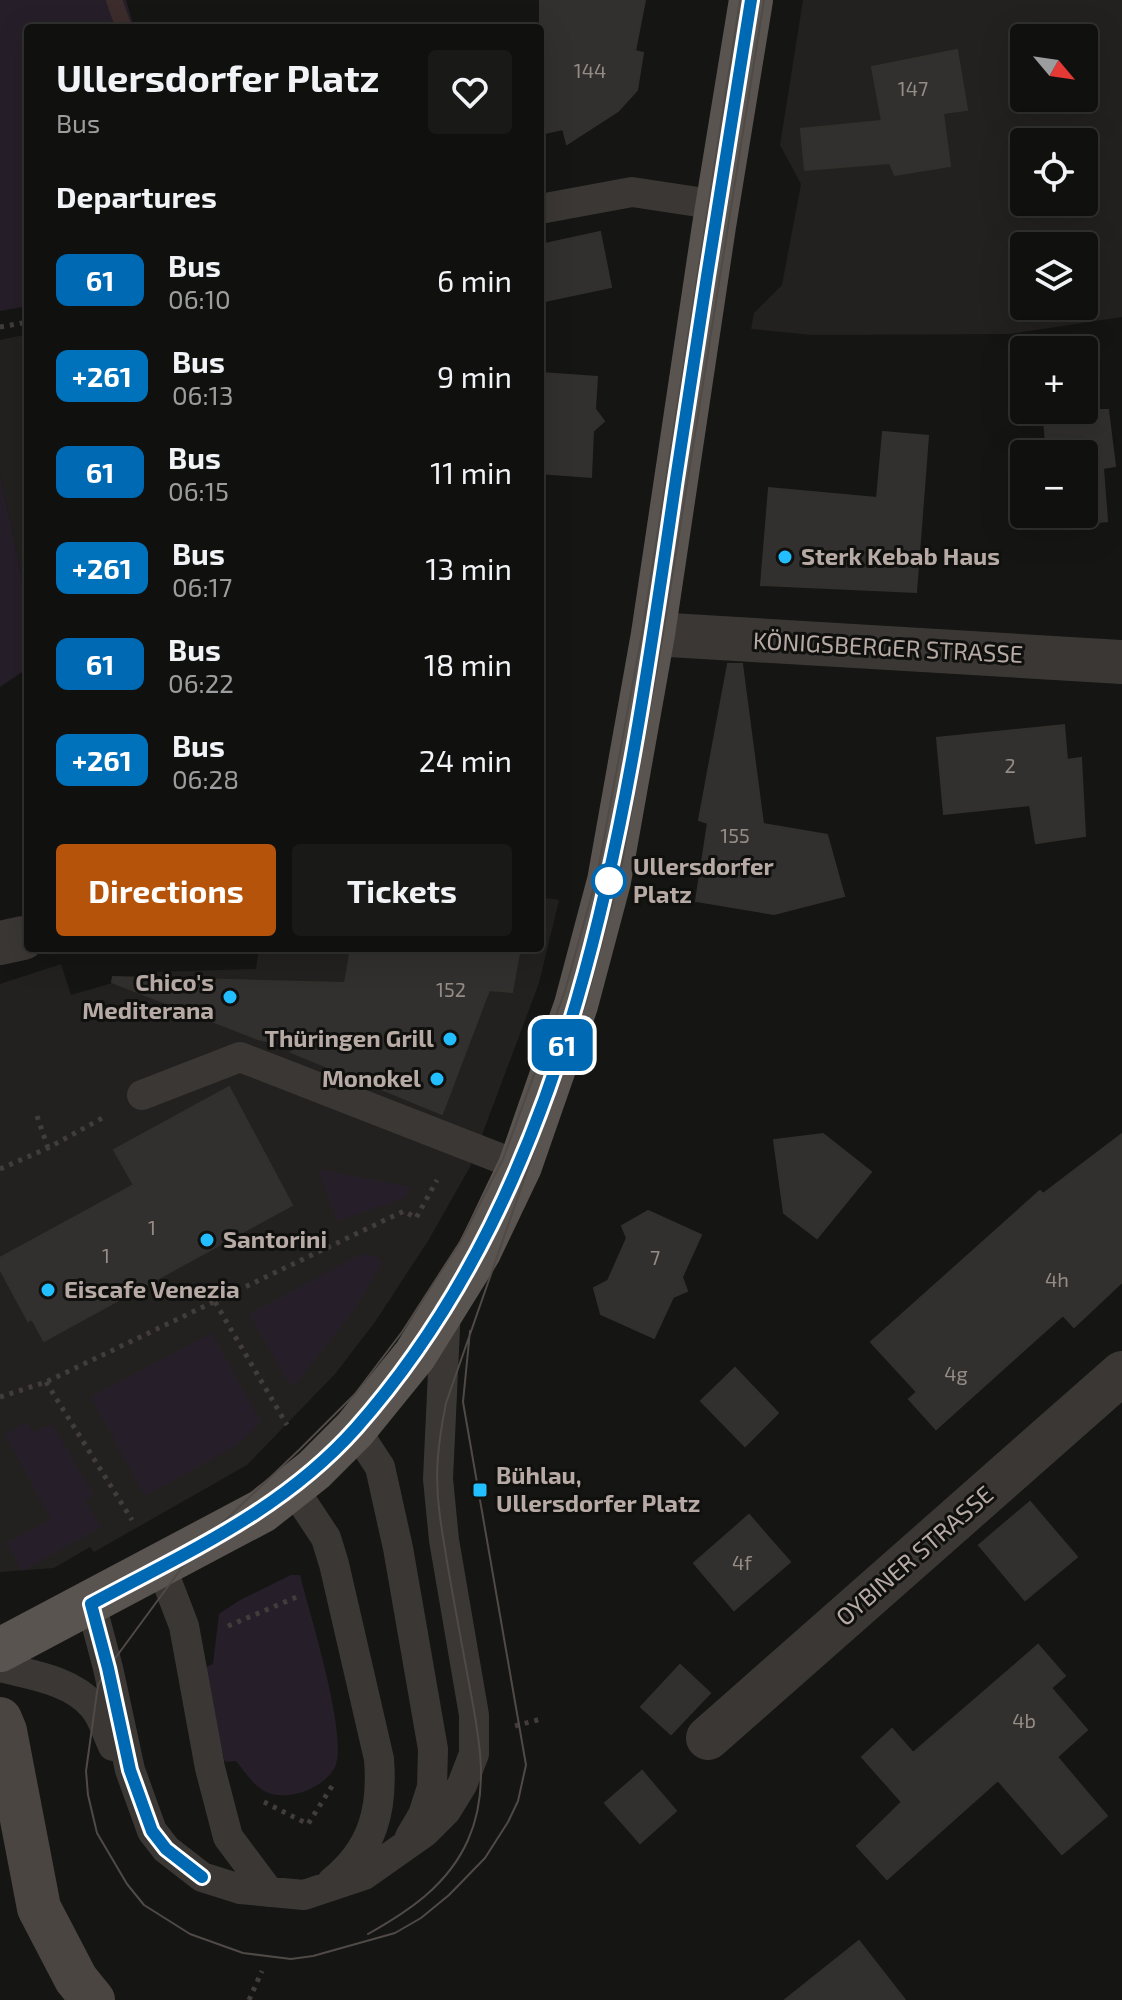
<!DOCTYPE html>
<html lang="en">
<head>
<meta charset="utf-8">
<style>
  body { margin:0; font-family:"Exo 2",sans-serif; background:#191917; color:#f1f3f6; height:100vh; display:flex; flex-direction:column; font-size:30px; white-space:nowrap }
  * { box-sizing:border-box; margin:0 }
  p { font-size:26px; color:#9c9d9e }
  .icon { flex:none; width:44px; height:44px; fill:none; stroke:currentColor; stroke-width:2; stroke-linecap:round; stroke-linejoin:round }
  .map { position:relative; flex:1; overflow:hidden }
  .drawer { position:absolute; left:24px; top:24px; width:520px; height:928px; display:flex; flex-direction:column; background:#10100e; border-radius:8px; box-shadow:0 8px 32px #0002,0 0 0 2px #30302e }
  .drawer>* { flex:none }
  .badge { padding:0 16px; border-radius:12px; font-size:28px; line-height:52px }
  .needle { width:52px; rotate:119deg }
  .buttons { position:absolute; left:1010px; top:24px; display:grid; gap:16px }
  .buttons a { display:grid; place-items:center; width:88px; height:88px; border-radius:8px; background:#10100e; box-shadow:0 8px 32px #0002,0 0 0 2px #30302e; font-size:40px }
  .map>.badge { position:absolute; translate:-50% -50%; box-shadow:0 0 0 4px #fff }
  h2 { padding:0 32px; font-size:30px; line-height:72px }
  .round { display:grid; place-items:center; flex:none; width:84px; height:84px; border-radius:8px; background:#191917 }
  .headline { display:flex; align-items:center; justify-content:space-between; height:136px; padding:0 32px }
  h1 { font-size:38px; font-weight:700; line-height:60px }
  .button { display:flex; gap:16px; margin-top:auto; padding:16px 32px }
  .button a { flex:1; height:92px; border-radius:8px; background:#b45309; color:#fff; font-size:32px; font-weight:700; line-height:92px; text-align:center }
  .button a+a { background:#191917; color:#f1f3f6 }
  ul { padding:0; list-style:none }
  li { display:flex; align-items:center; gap:24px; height:96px; padding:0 32px }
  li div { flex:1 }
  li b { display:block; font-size:30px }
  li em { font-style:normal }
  li .badge { min-width:88px; font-weight:700; text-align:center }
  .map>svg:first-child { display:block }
</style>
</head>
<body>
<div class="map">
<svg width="1122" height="2000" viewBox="0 0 1122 2000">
  <rect width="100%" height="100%" fill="#151513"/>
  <path fill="#23211f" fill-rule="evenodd" d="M803 0H1122V317L1009 334 812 335 751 329 754 313 782 285 801 184 780 145ZM1024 38H1084V98H1024ZM1024 142H1084V202H1024ZM1024 246H1084V306H1024Z
    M28 334V606L0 474V340Z
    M540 897 559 900 539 983 470 1167 428 1241 375 1322 335 1374 247 1465 94 1552 90 1547 54 1568 0 1572V984L61 964 71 995 150 972 256 969 259 948H540Z"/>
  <path fill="#261f29" d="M0 0H126L134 28H28V306L0 311Z
    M0 474 28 606V668L0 687Z
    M318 1169 411 1187 405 1198 337 1221Z
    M361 1254 375 1256 382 1262 356 1307 294 1386 287 1380 250 1314Z
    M211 1333 261 1422 237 1445 145 1496 91 1397Z
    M27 1422 33 1432 52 1424 94 1496 85 1501 101 1527 22 1571 7 1543 51 1519 5 1434Z
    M291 1575H300C309 1612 349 1737 335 1767 328 1781 310 1791 295 1794 263 1800 255 1785 236 1761L225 1762 212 1715 206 1667 213 1664 219 1614 240 1600Z"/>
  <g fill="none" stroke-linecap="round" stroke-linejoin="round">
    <path stroke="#3c2c2b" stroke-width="16" d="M114 0 124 28"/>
  </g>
  <path fill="#32302e" stroke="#32302d" stroke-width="2" d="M540 0H645L635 51 643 53 637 90 618 111 567 144 563 129 540 134Z
    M957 50 967 110 943 113 950 166 895 175 890 163 805 170 801 129 882 121 872 67Z
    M600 232 611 287 540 302V245Z
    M540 373 597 377 595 409 604 421 593 431 591 477 540 473Z
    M1043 410H1108L1115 466 1103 468 1107 521 1051 527 1050 514H1084V454H1044L1043 442H1046Z
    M883 432 928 436 916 592 761 585 769 488 877 498Z
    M728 664H742L763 824 827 835 844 896 774 914 696 901 708 823 699 820Z
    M1064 725 1067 760 1081 758 1085 836 1036 843 1030 805 944 814 937 738Z
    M351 948H520L512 992 489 990 442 1114 291 1052 298 1048 258 1039 112 982 113 977 345 983Z
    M229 1087 292 1205 44 1341 32 1319 28 1321 0 1269V1258L134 1185 114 1150Z
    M823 1134 871 1172 817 1238 784 1213 774 1140Z
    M1122 1134V1282L1074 1327 1063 1315 936 1429 909 1399 917 1392 871 1342 1040 1191 1043 1194Z
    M648 1211 701 1235 682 1277 687 1291 673 1297 654 1338 601 1314 594 1288 608 1281 627 1238 622 1226Z
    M735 1368 778 1413 745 1446 701 1401Z
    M1030 1502 1077 1557 1025 1600 979 1545Z
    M749 1515 790 1562 734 1610 694 1563Z
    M1038 1645 1065 1676 1051 1688 1087 1730 1057 1757 1107 1816 1062 1854 998 1780 887 1879 857 1846 902 1802 862 1757 892 1729 913 1753Z
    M680 1665 710 1693 671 1734 641 1707Z
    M642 1771 676 1811 640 1843 605 1803Z
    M859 1941 905 2000H785Z"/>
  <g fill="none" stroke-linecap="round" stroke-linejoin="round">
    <path stroke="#423d3a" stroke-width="5" stroke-dasharray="4 6" stroke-linecap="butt" d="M0 327 28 322
      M37 1116 48 1148
      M0 1169 48 1148 106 1116
      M215 1302 287 1425
      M46 1382 132 1520
      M0 1397 46 1382 404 1211 416 1218 437 1180
      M228 1626 299 1596
      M515 1726 541 1719
      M264 1802 308 1824 334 1783
      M249 2000 262 1971"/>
    <path stroke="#3b3734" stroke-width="30" d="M540 209 632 192 718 205
      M142 1095 240 1057 520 1166
      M355 1429 380 1467 398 1548 433 1749 432 1787 423 1815 410 1837
      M293 1488 326 1538 334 1564 379 1759C383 1810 373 1849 332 1882
      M161 1566 184 1626 210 1768 228 1837 269 1892
      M91 1604 108 1668 130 1770 152 1831 166 1849 202 1877 240 1889 304 1895 364 1875 425 1832 446 1811 462 1785 474 1754V1715L444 1540 438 1479 446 1307
      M0 1667C31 1675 71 1680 93 1706 102 1716 107 1733 113 1746"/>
    <path stroke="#3b3734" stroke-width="44" d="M653 634 1122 662
      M0 943 23 938
      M708 1738 1122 1373"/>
    <path stroke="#4b4542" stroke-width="44" d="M0 1719 5 1731 39 1908 76 1979 93 2000"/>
    <path stroke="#5a5450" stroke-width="44" d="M0 1650 262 1511 314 1470 355 1429 415 1355 479 1252 520 1166 576 1005 609 881 653 634 714 226 751 0"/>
    <path stroke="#504a47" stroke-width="2" d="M470 1331 463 1402 526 1765 518 1801 508 1822 485 1858 449 1895 421 1918 395 1933 313 1956 291 1959 243 1953 190 1934 144 1905 127 1884 97 1833 88 1795 86 1771 98 1685 108 1668 197 1547 300 1449 355 1394 402 1332 460 1242 503 1159 565 991 597 876 642 634 740 0
      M368 1934C409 1911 448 1885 468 1840 493 1784 476 1724 466 1667 457 1617 447 1567 440 1517 434 1476 438 1443 446 1403L586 1002 620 874 663 635 764 0"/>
  </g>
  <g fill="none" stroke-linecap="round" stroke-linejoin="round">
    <g stroke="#fff" stroke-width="18">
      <path id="line" d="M202 1877 166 1849 152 1831 130 1770 108 1668 91 1604C187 1552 282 1511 356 1428 582 1172 628 805 676 479 700 319 725 160 751 0"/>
    </g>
    <use href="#line" stroke="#0069b4" stroke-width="12"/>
  </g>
  <g fill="#22beff" stroke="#10100e" stroke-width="3">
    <circle cx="785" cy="557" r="8"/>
    <circle cx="230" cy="997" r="8"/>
    <circle cx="450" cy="1039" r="8"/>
    <circle cx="437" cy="1079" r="8"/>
    <circle cx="207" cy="1240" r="8"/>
    <circle cx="48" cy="1290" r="8"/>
    <rect x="472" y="1482" width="16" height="16" rx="4"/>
  </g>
  <circle fill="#fff" stroke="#0069b4" stroke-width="4" cx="609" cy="881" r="16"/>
  <g text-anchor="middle" stroke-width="6" stroke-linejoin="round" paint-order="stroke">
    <g font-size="20" fill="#968c86">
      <text x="590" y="78">144</text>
      <text x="913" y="96">147</text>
      <text x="1010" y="773">2</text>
      <text x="735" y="843">155</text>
      <text x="451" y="997">152</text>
      <text x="152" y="1235">1</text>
      <text x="106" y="1263">1</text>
      <text x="655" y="1265">7</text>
      <text x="1057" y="1287">4h</text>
      <text x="956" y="1381">4g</text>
      <text x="742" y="1570">4f</text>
      <text x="1024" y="1728">4b</text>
    </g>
    <g font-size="24" font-weight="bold" fill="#b7aaa4" stroke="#10100e" text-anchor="start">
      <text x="801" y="565">Sterk Kebab Haus</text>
      <text x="214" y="991" text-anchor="end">Chico's<tspan x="214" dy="28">Mediterana</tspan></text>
      <text x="434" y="1047" text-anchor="end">Thüringen Grill</text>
      <text x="421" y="1087" text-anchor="end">Monokel</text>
      <text x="223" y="1248">Santorini</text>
      <text x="64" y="1298">Eiscafe Venezia</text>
      <text x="496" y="1484">Bühlau,<tspan x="496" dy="28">Ullersdorfer Platz</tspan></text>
    </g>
    <g font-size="24" fill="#b7aaa4" stroke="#10100e">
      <text transform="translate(888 648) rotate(3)" y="8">KÖNIGSBERGER STRASSE</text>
      <text transform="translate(915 1556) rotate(-41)" y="8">OYBINER STRASSE</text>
    </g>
    <g font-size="24" font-weight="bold" fill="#b7aaa4" stroke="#10100e" text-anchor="start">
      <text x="633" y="875">Ullersdorfer<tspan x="633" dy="28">Platz</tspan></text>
    </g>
  </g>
</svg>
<div class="buttons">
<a><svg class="needle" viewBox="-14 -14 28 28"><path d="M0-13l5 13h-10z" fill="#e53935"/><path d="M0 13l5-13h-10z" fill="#9c9d9e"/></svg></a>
<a><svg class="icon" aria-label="locate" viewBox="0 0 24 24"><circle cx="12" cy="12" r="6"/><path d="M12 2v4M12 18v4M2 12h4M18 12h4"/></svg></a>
<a><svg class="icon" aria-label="layers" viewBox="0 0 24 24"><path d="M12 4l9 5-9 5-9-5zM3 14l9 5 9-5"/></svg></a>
<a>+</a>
<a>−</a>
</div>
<b class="badge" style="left:562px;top:1045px;background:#0069b4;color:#fff">61</b>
<section class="drawer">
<div class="headline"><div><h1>Ullersdorfer Platz</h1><p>Bus</p></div><a class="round"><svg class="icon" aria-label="heart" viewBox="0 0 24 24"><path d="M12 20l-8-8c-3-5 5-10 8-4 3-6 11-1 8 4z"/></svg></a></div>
<h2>Departures</h2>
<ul>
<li><span class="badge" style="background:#0069b4;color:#fff">61</span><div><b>Bus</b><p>06:10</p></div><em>6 min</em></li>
<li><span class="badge" style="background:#0072bc;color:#fff">+261</span><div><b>Bus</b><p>06:13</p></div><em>9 min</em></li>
<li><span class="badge" style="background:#0069b4;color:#fff">61</span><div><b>Bus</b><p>06:15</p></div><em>11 min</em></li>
<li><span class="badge" style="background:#0072bc;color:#fff">+261</span><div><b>Bus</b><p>06:17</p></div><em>13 min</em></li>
<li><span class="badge" style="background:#0069b4;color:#fff">61</span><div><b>Bus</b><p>06:22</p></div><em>18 min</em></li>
<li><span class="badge" style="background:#0072bc;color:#fff">+261</span><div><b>Bus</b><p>06:28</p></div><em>24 min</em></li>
</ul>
<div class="button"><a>Directions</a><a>Tickets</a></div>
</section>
</div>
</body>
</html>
